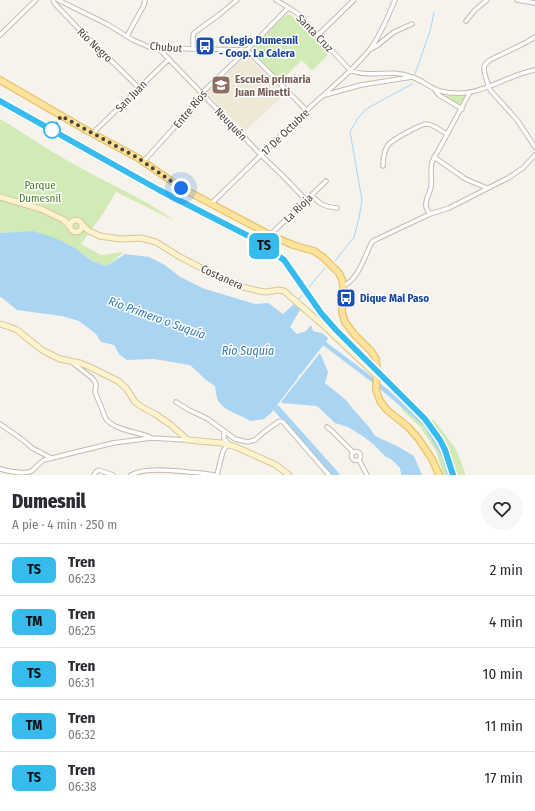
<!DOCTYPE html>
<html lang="es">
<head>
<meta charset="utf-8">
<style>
  body { margin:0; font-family:"Fira Sans Condensed",sans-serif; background:#f7f7f7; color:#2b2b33; height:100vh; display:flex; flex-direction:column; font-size:15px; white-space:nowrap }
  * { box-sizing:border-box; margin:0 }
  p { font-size:13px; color:#7c7c81 }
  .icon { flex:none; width:22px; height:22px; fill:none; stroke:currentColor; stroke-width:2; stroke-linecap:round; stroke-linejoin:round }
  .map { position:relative; height:475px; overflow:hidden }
  .details { display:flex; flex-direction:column; background:#fff; flex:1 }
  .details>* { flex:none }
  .badge { padding:0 8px; border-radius:6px; font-size:14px; line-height:26px }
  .you { position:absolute; width:20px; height:20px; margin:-10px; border:3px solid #fff; border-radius:50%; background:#1a73e8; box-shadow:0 0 0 6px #1a73e833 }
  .map>.badge { position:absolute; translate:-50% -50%; box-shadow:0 0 0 2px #fff }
  .round { display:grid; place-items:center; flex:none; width:42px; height:42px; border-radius:21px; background:#f7f7f7 }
  .summary { display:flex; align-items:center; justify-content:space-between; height:68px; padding:0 12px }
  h1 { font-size:19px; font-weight:800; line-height:30px }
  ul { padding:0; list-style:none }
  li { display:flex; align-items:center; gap:12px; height:52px; padding:0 12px; border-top:1px solid #e1e1e2 }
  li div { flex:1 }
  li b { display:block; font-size:15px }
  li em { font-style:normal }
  li .badge { min-width:44px; font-weight:700; text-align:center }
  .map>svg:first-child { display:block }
</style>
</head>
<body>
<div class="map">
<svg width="535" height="475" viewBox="0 0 535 475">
  <rect width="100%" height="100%" fill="#f6f3ec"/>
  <path fill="#efe8d6" d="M247 55 285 94 245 131 207 93Z"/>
  <path fill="#d2eab5" d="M286 15H291L330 53 312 71 302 60 281 81 254 53 253 47Z
    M445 96H466L460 106Z
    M0 119C27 135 52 153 79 167 111 185 145 199 175 221L116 192 104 212 81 244 101 255 124 252 110 264 106 266 92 261 75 248 33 231 0 233Z
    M405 404 436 422 457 451 466 475H443L436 451 420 427 401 409Z"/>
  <path fill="#a9d4f2" d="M33 231 55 238 75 248 92 261 106 266 110 264 125 254 149 257 165 265 180 277 205 289 255 304 268 303 283 314 294 304 300 310 290 327 297 334 306 331 311 325 313 331 322 333 328 338V339L301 374H300L298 377V378L271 413 264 419 250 421C240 414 226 412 219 402 216 398 216 391 215 386L206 380 190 365 154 359 127 360 119 354 114 345 101 342 96 334 79 321 62 316 17 310 1 297H0V233Z
    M320 353 328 372 325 383 346 400 353 409 369 427 375 436 397 446 414 456 422 475H408L404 463 386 457 373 444 364 437 348 427 335 423 317 406 282 403 281 402Z"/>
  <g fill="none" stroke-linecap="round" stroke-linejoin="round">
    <path stroke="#a9d4f2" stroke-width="1" d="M415 74 430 31 434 13
      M335 261 354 237 359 218 362 200 350 132 358 118 366 109 412 84
      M298 300 325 268
      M297 307 300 310"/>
    <path stroke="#a9d4f2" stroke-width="4.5" d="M325 344 374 381
      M380 386 425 424 444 456 449 475"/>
    <path stroke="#a9d4f2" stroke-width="7" d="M277 409 336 475
      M393 456 403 466 405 475"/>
    <g stroke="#c2bbae" stroke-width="5.5">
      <path id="street" d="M53 0 55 4 75 25 139 88
        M58 0 107 24 133 40 149 47 193 49 247 50 307 111
        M276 0 297 13 350 70C369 79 393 68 411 77
        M517 0 535 3
        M466 21 475 10 487 0
        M0 35 36 0
        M127 36 144 5 145 0
        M317 36 354 0
        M535 37 527 42 490 60C487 62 484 64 484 68 484 73 488 86 491 91L517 120 535 147
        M156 47 163 53 261 155 284 177 306 200
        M193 49V36L194 33 220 14 237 0
        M371 49 378 45 394 32 412 24
        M435 90 439 95 462 109
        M325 95 361 85 412 77C422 80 430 88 440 91 477 101 502 76 535 70
        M94 134 97 129 169 59
        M434 157 464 178 470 181 487 188
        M144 161 198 101 205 90 247 50 288 8
        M383 166C383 159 384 151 388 145 392 140 422 123 427 124 433 124 441 131 447 134
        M312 196C321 205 323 206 337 208
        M211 204C243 173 275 141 307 110 328 90 352 72 370 49 381 35 388 16 395 0
        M430 214C428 211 426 209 426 206 425 199 430 193 431 187 432 179 430 170 432 162L470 92
        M270 235 326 181
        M343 286C359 279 364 257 372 242L375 240 430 214 449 208 508 178 523 168 535 155
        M73 363 92 378 95 382 96 386 95 392 106 419C114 430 138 432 150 437
        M176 402 189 410 208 419 235 439 248 442 255 440 264 432 278 422 280 421 283 422 329 475
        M0 424 23 440 32 448 51 458
        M327 427 333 432 353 452
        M351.5 456a4.5 4.5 0 1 1 9 0a4.5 4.5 0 1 1-9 0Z
        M359 460 367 475
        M0 469C9 471 23 475 32 471 36 467 39 463 44 460L113 443 151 438 187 440
        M94 475 96 472 99 470 113 475
        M131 475C148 466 182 472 201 473 206 474 210 474 214 475
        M217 475 223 451 228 444 224 438V431"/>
    </g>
    <g stroke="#d6c79b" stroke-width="7">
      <path id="secondary" d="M0 197 41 209 64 220 70 227
        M70 226a6 6 0 1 1 12 0a6 6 0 1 1-12 0Z
        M82 225 89 231 100 236 120 239 141 238 156 242 180 257 235 285 259 291 266 292 279 290 284 291 323 325 377 376
        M0 324 10 327 17 330 42 350 60 359 80 363 90 367 118 381 126 388 135 402 142 407 155 414 171 425 188 440 222 443 236 447 276 465 289 475"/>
    </g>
    <g stroke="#e6c16a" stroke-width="8">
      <path id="primary" d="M0 80 86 130 138 158 177 185 191 193 270 235 293 245 314 251 323 257 339 273 342 279 343 286 342 312 345 322 354 334 371 351 376 359 377 370 376 390 380 401 387 410 408 427 418 438 432 459 439 475"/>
    </g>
    <use href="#street" stroke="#fff" stroke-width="3.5"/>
    <use href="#secondary" stroke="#fff3cd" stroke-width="5"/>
    <use href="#primary" stroke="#ffe39c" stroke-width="5.5"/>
    <g stroke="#9a9a9a" stroke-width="2.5">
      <path id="rail" d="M0 102 159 190 257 241 284 260 321 313 336 330 425 419 440 440 445 450 453 475"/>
    </g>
    <use href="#rail" stroke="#fff" stroke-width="1" stroke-dasharray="3" stroke-linecap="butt"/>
  </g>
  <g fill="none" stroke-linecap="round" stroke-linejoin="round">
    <g stroke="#fff" stroke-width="9">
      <path id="line" d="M0 101 159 190 258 241 284 260 321 313 336 330 425 419 440 440 445 450 453 475"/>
    </g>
    <use href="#line" stroke="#37bbed" stroke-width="6"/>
    <path stroke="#4b4439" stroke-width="4" stroke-dasharray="0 7.2" d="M52 130 61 116 138 158 181 188"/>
  </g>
  <defs>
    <g id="bus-square" transform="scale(1)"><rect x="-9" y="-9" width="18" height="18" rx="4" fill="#1a4fb4" stroke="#fff"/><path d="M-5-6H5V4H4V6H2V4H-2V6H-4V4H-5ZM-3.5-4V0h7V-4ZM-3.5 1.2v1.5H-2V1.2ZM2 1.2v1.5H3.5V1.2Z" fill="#fff"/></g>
    <g id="school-square" transform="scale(1)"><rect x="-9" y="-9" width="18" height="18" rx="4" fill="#8d6e63" stroke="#fff"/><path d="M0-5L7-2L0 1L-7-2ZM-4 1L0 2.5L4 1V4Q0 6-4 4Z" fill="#fff"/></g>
  </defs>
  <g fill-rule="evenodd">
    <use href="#bus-square" x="205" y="46"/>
    <use href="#school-square" x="221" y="85"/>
    <use href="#bus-square" x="346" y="298"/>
  </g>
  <circle fill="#fff" stroke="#37bbed" stroke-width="2" cx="52" cy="130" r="8"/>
  <g text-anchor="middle" stroke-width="3" stroke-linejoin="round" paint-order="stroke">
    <g font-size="11" fill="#4b4439" stroke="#fff">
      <text transform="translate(315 33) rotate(46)" y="4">Santa Cruz</text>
      <text transform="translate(95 45) rotate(44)" y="4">Río Negro</text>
      <text transform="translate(166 47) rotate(5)" y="4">Chubut</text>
      <text transform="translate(131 96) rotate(-45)" y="4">San Juan</text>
      <text transform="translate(190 109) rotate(-50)" y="4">Entre Ríos</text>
      <text transform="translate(231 124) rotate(46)" y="4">Neuquén</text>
      <text transform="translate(285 132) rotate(-44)" y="4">17 De Octubre</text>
      <text transform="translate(298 208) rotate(-44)" y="4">La Rioja</text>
      <text transform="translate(222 277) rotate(24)" y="4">Costanera</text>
    </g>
    <g font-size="11" font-weight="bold" fill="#164399" stroke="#fff" text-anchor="start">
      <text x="219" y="44">Colegio Dumesnil<tspan x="219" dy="13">- Coop. La Calera</tspan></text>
      <text x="360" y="302">Dique Mal Paso</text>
    </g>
    <g font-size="11" font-weight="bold" fill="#785e54" stroke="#fff" text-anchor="start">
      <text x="235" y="83">Escuela primaria<tspan x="235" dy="13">Juan Minetti</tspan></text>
    </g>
    <g font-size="11" fill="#4a7f2a" stroke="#fff">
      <text x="40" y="189">Parque<tspan x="40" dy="13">Dumesnil</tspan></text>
    </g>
    <g font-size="12" font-style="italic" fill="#2e7ab2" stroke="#fff">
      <text transform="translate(157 318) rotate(20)" y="4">Río Primero o Suquía</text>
      <text x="248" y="355">Río Suquía</text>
    </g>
  </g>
</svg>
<div class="you" style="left:181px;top:188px"></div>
<b class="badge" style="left:264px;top:246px;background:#37bbed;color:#111">TS</b>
</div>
<section class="details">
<div class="summary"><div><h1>Dumesnil</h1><p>A pie · 4 min · 250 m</p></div><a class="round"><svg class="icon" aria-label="heart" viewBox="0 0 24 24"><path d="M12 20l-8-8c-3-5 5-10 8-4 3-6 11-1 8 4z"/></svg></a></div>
<ul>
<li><span class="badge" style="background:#37bbed;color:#111">TS</span><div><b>Tren</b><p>06:23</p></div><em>2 min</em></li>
<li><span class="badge" style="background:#37bbed;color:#111">TM</span><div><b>Tren</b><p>06:25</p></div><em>4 min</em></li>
<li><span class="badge" style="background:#37bbed;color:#111">TS</span><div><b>Tren</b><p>06:31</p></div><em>10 min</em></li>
<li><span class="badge" style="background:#37bbed;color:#111">TM</span><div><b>Tren</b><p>06:32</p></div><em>11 min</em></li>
<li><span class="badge" style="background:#37bbed;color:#111">TS</span><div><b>Tren</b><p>06:38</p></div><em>17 min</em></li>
</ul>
</section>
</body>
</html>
